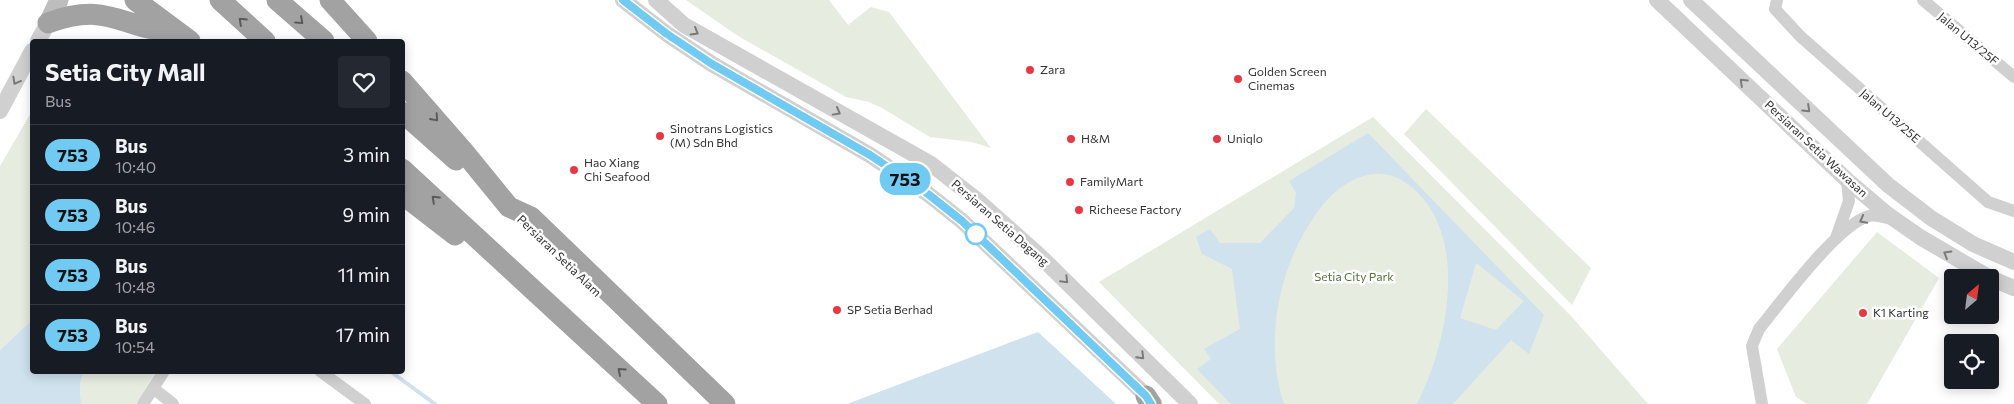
<!DOCTYPE html>
<html lang="en">
<head>
<meta charset="utf-8">
<style>
  body { margin:0; font-family:Commissioner,sans-serif; background:#242831; color:#f1f3f6; height:100vh; display:flex; flex-direction:column; font-size:19px; white-space:nowrap }
  * { box-sizing:border-box; margin:0 }
  p { font-size:16px; color:#9ea1a6 }
  .icon { flex:none; width:28px; height:28px; fill:none; stroke:currentColor; stroke-width:2; stroke-linecap:round; stroke-linejoin:round }
  .map { position:relative; flex:1; overflow:hidden }
  .drawer { position:absolute; left:30px; top:39px; width:375px; height:335px; display:flex; flex-direction:column; background:#171b24; border-radius:5px; box-shadow:0 2px 12px #0003 }
  .drawer>* { flex:none }
  .badge { padding:0 10px; border-radius:16px; font-size:18px; line-height:32px }
  .needle { width:32px; rotate:28deg }
  .buttons { position:absolute; left:1944px; top:269px; display:grid; gap:10px }
  .buttons a { display:grid; place-items:center; width:55px; height:55px; border-radius:5px; background:#171b24; box-shadow:0 2px 12px #0003; font-size:25px }
  .map>.badge { position:absolute; translate:-50% -50%; box-shadow:0 0 0 2px #fff }
  .round { display:grid; place-items:center; flex:none; width:52px; height:52px; border-radius:5px; background:#242831 }
  .overview { display:flex; align-items:center; justify-content:space-between; height:85px; padding:0 15px }
  h1 { font-size:24px; font-weight:700; line-height:38px }
  ul { padding:0; list-style:none }
  li { display:flex; align-items:center; gap:15px; height:60px; padding:0 15px; border-top:1px solid #363941 }
  li div { flex:1 }
  li b { display:block; font-size:19px }
  li em { font-style:normal }
  li .badge { min-width:55px; font-weight:700; text-align:center }
  .map>svg:first-child { display:block }
</style>
</head>
<body>
<div class="map">
<svg width="2014" height="404" viewBox="0 0 2014 404">
  <rect width="100%" height="100%" fill="#fff"/>
  <path fill="#e6ecdf" d="M686 0H829L848 25 871 7 889 12 991 148 972 142 930 137 882 108 869 102 846 97 738 36Z
    M1426 109 1591 268 1572 305 1404 134Z
    M32 111V320L0 350V166Z
    M1373 117 1572 317 1648 404H1219L1099 282Z
    M1877 232 1939 278 1867 404H1807L1796 397 1777 349Z
    M84 371H156L136 404H81L80 384Z"/>
  <path fill="#cfe2ee" fill-rule="evenodd" d="M1368 133 1544 315 1529 354 1511 340 1453 404H1417C1446 348 1469 243 1418 193 1406 181 1392 172 1374 174 1352 176 1332 192 1319 210 1279 262 1263 341 1284 404H1231L1197 369 1211 359 1204 349 1240 329 1232 269 1202 254 1196 237 1210 229 1220 243H1260L1294 208 1296 193 1289 181ZM1476 263 1524 301 1496 330 1460 318Z
    M32 320V371H84L80 384 81 404H0V350Z
    M1038 332 1116 404H847Z"/>
  <g fill="none" stroke-linecap="round" stroke-linejoin="round">
    <path stroke="#cfe2ee" stroke-width="4" d="M390 371 435 404"/>
    <path stroke="#d0d0d0" stroke-width="12" d="M1777 0 1775 9 1800 36 1988 202 2014 211
      M1923 0 2014 77
      M1836 238 1849 201 1847 180
      M320 371 365 404
      M153 388 173 404
      M143 404 164 371
      M1762 404 1752 346 1759 329C1781 302 1838 224 1869 216 1876 214 1885 218 1892 219"/>
    <path stroke="#d0d0d0" stroke-width="16" d="M623 0 667 34 712 64 870 155 928 194 962 221 1154 403
      M656 0 684 25 931 164 977 200 1040 256 1190 404
      M1657 0 1847 180 1887 214 1920 237 1990 278
      M1691 0 1888 185 1931 218 1973 244 2014 262
      M38 41 48 23
      M0 111 32 51
      M1990 278 2014 288"/>
    <path stroke="#bdbdbd" stroke-width="19" d="M48 23 59 0"/>
    <path stroke="#a2a2a2" stroke-width="21" d="M135 0 190 41
      M220 0 265 41
      M277 0 324 41
      M330 0 367 41
      M48 23C111 0 121 30 177 32
      M402 81 464 152 509 207 531 217 725 404
      M402 112 456 160
      M402 169 657 404
      M402 194 455 235
      M1146 396 1151 404"/>
  </g>
  <defs><path id="oneway-chevron" d="M-2-3.5L2.5 0L-2 3.5" fill="none" stroke-width="1.6" stroke-linecap="round" stroke-linejoin="round" transform="scale(1.25)"/></defs>
  <g stroke="#5a5a5a">
    <use href="#oneway-chevron" transform="translate(242 21) rotate(-137)"/>
    <use href="#oneway-chevron" transform="translate(300 21) rotate(42)"/>
    <use href="#oneway-chevron" transform="translate(435 118) rotate(49)"/>
    <use href="#oneway-chevron" transform="translate(435 199) rotate(-137)"/>
    <use href="#oneway-chevron" transform="translate(621 371) rotate(-138)"/>
  </g>
  <g stroke="#7a7a7a">
    <use href="#oneway-chevron" transform="translate(695 32) rotate(30)"/>
    <use href="#oneway-chevron" transform="translate(16 81) rotate(119)"/>
    <use href="#oneway-chevron" transform="translate(1743 82) rotate(-137)"/>
    <use href="#oneway-chevron" transform="translate(1807 109) rotate(43)"/>
    <use href="#oneway-chevron" transform="translate(837 112) rotate(29)"/>
    <use href="#oneway-chevron" transform="translate(1863 220) rotate(152)"/>
    <use href="#oneway-chevron" transform="translate(1947 254) rotate(-149)"/>
    <use href="#oneway-chevron" transform="translate(1065 280) rotate(45)"/>
    <use href="#oneway-chevron" transform="translate(1141 356) rotate(45)"/>
  </g>
  <g fill="none" stroke-linecap="round" stroke-linejoin="round">
    <g stroke="#fff" stroke-width="11">
      <path id="line" d="M623 0 667 34 712 64 870 155 928 194 962 221 1146 396 1151 404"/>
    </g>
    <use href="#line" stroke="#71caf2" stroke-width="8"/>
  </g>
  <g fill="#e63946" stroke="#fff" stroke-width="2">
    <circle cx="1030" cy="70" r="5"/>
    <circle cx="1238" cy="79" r="5"/>
    <circle cx="660" cy="136" r="5"/>
    <circle cx="1071" cy="139" r="5"/>
    <circle cx="1217" cy="139" r="5"/>
    <circle cx="574" cy="170" r="5"/>
    <circle cx="1070" cy="182" r="5"/>
    <circle cx="1079" cy="210" r="5"/>
    <circle cx="837" cy="310" r="5"/>
    <circle cx="1863" cy="313" r="5"/>
  </g>
  <circle fill="#fff" stroke="#71caf2" stroke-width="2.5" cx="976" cy="234" r="10"/>
  <g text-anchor="middle" stroke-width="5" stroke-linejoin="round" paint-order="stroke">
    <g font-size="12" fill="#333" stroke="#fff">
      <text transform="translate(1968 39) rotate(40)" y="4">Jalan U13/25F</text>
      <text transform="translate(1890 116) rotate(41)" y="4">Jalan U13/25E</text>
      <text transform="translate(1816 149) rotate(43)" y="4">Persiaran Setia Wawasan</text>
      <text transform="translate(1000 223) rotate(41)" y="4">Persiaran Setia Dagang</text>
      <text transform="translate(559 256) rotate(44)" y="4">Persiaran Setia Alam</text>
    </g>
    <g font-size="12" fill="#333" stroke="#fff" text-anchor="start">
      <text x="1040" y="74">Zara</text>
      <text x="1248" y="76">Golden Screen<tspan x="1248" dy="14">Cinemas</tspan></text>
      <text x="670" y="133">Sinotrans Logistics<tspan x="670" dy="14">(M) Sdn Bhd</tspan></text>
      <text x="1081" y="143">H&amp;M</text>
      <text x="1227" y="143">Uniqlo</text>
      <text x="584" y="167">Hao Xiang<tspan x="584" dy="14">Chi Seafood</tspan></text>
      <text x="1080" y="186">FamilyMart</text>
      <text x="1089" y="214">Richeese Factory</text>
      <text x="847" y="314">SP Setia Berhad</text>
      <text x="1873" y="317">K1 Karting</text>
    </g>
    <g font-size="12" fill="#56703f" stroke="#fff">
      <text x="1354" y="281">Setia City Park</text>
    </g>
  </g>
</svg>
<div class="buttons">
<a><svg class="needle" viewBox="-14 -14 28 28"><path d="M0-13l5 13h-10z" fill="#e53935"/><path d="M0 13l5-13h-10z" fill="#9ea1a6"/></svg></a>
<a><svg class="icon" aria-label="locate" viewBox="0 0 24 24"><circle cx="12" cy="12" r="6"/><path d="M12 2v4M12 18v4M2 12h4M18 12h4"/></svg></a>
</div>
<b class="badge" style="left:905px;top:179px;background:#71caf2;color:#111">753</b>
<section class="drawer">
<div class="overview"><div><h1>Setia City Mall</h1><p>Bus</p></div><a class="round"><svg class="icon" aria-label="heart" viewBox="0 0 24 24"><path d="M12 20l-8-8c-3-5 5-10 8-4 3-6 11-1 8 4z"/></svg></a></div>
<ul>
<li><span class="badge" style="background:#71caf2;color:#111">753</span><div><b>Bus</b><p>10:40</p></div><em>3 min</em></li>
<li><span class="badge" style="background:#71caf2;color:#111">753</span><div><b>Bus</b><p>10:46</p></div><em>9 min</em></li>
<li><span class="badge" style="background:#71caf2;color:#111">753</span><div><b>Bus</b><p>10:48</p></div><em>11 min</em></li>
<li><span class="badge" style="background:#71caf2;color:#111">753</span><div><b>Bus</b><p>10:54</p></div><em>17 min</em></li>
</ul>
</section>
</div>
</body>
</html>
